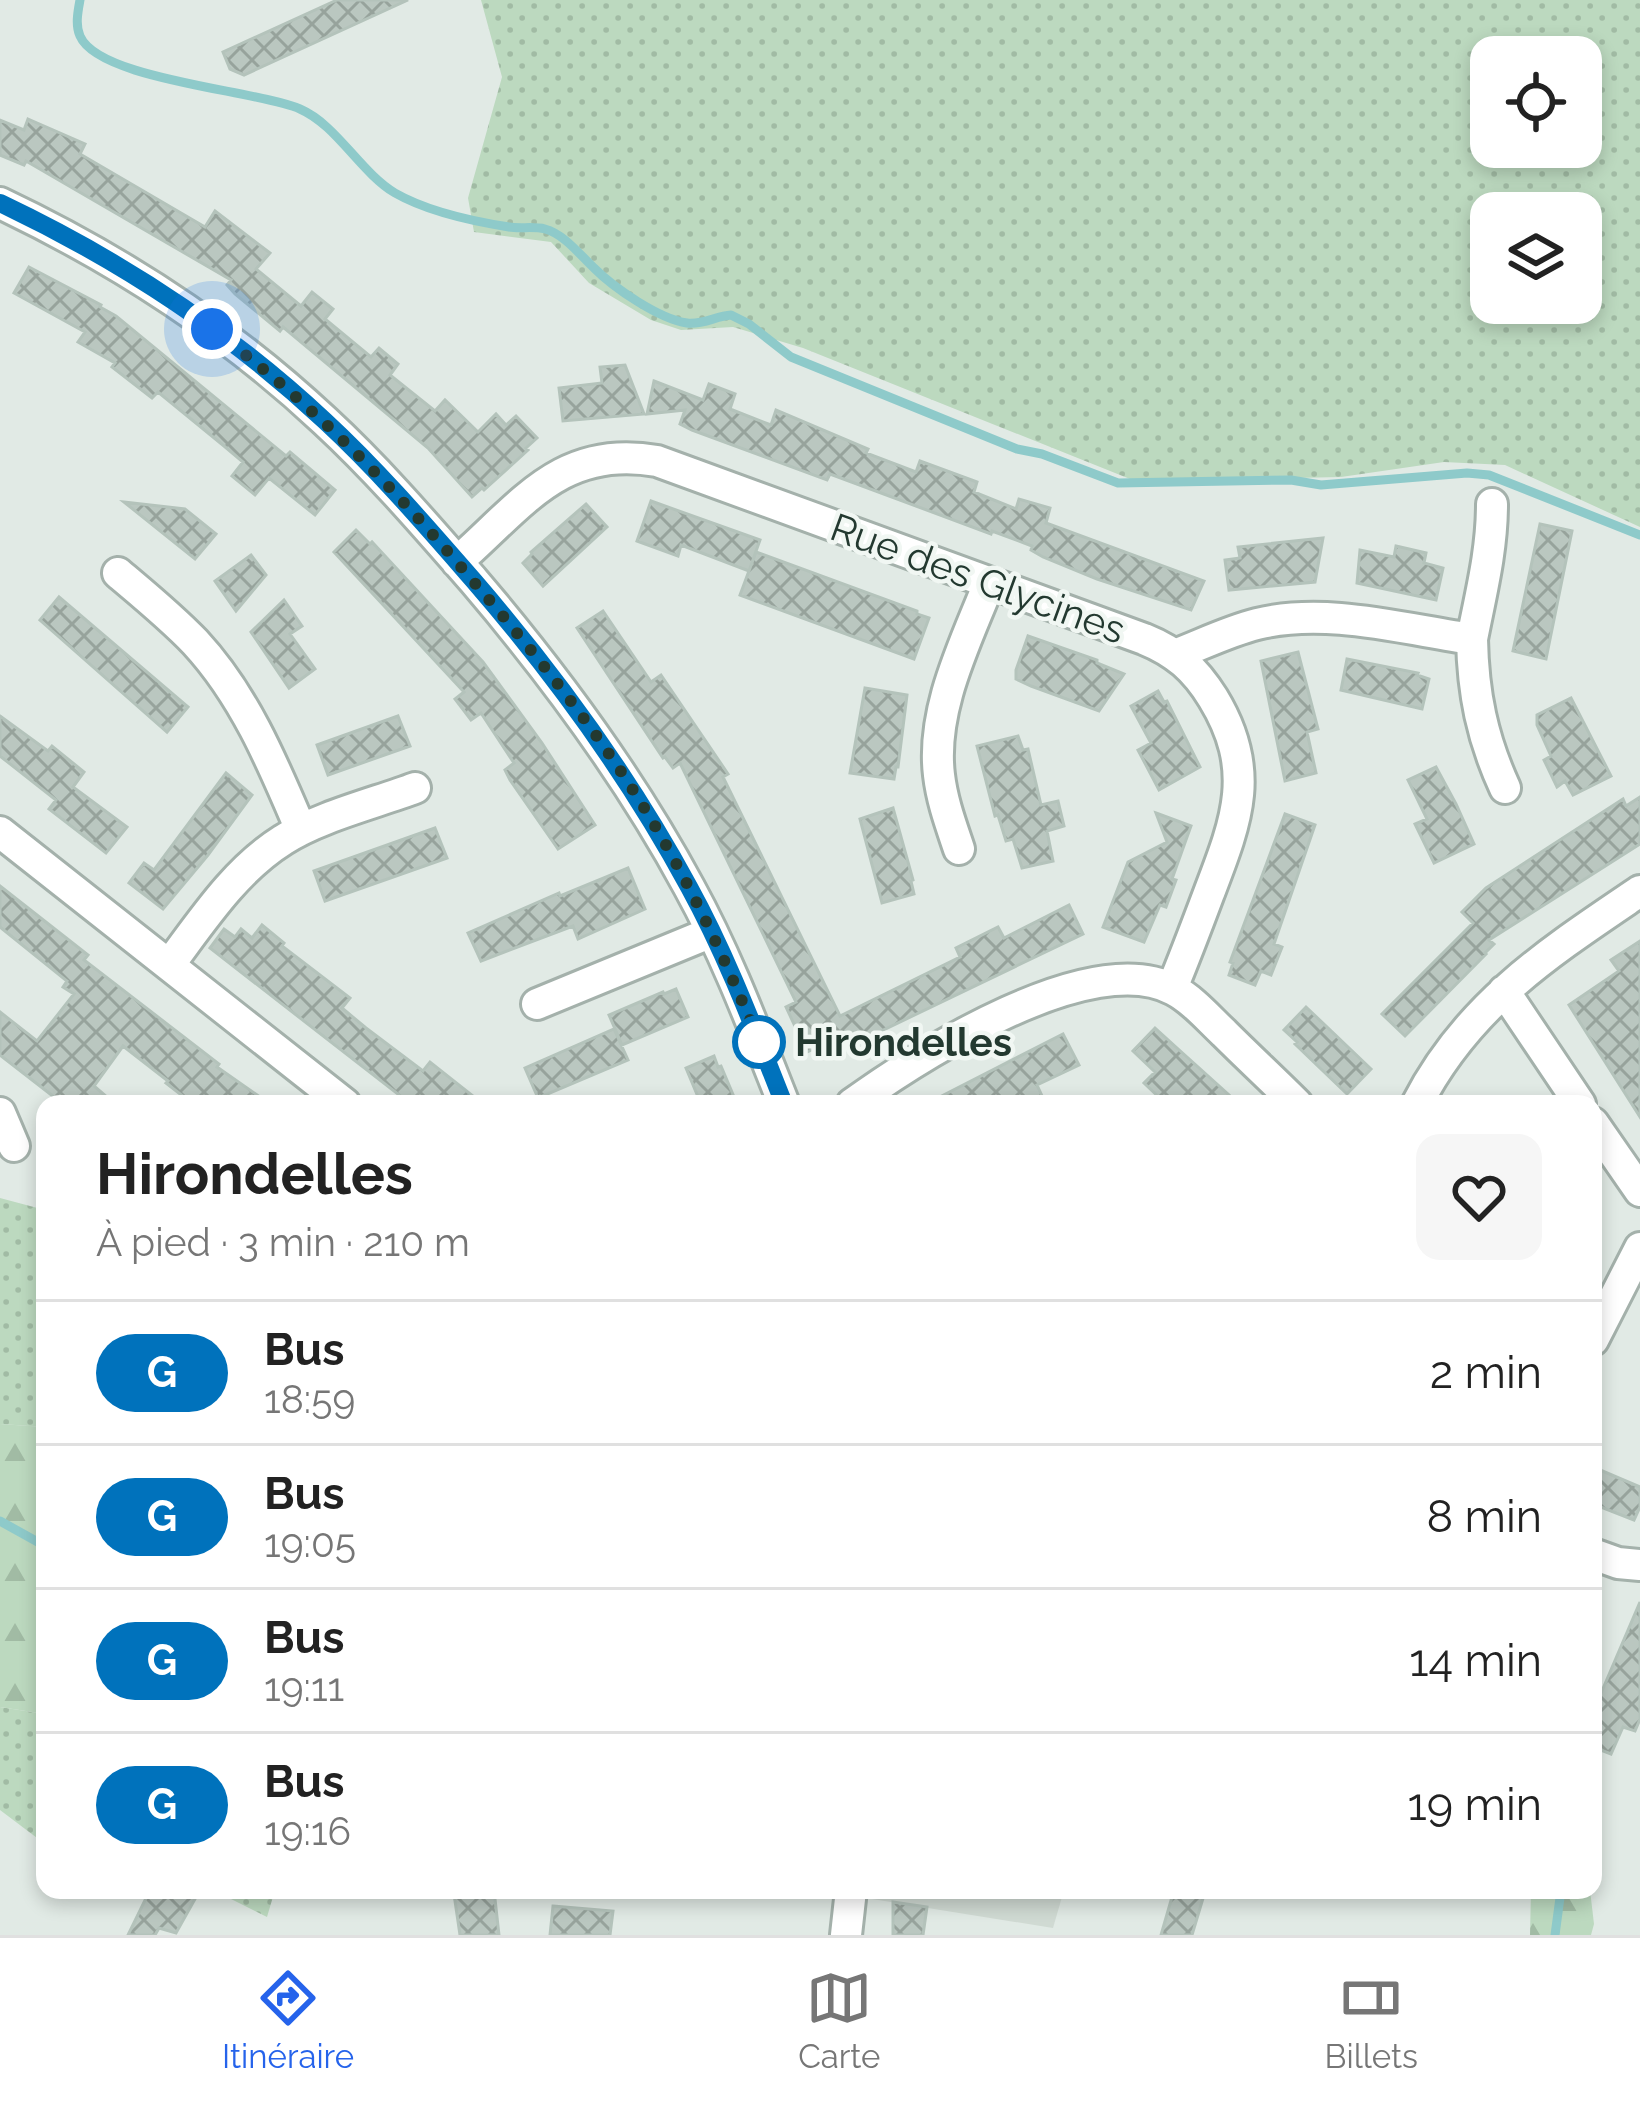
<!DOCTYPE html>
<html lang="fr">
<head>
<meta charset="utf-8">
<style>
  body { margin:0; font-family:Raleway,sans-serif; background:#f6f6f6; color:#222; height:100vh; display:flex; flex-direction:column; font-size:45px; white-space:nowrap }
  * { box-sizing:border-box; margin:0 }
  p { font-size:39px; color:#767676 }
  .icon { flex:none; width:66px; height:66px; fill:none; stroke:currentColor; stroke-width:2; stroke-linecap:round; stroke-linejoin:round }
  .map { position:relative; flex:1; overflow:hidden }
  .details { position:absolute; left:36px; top:1095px; width:1566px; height:804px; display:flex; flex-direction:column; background:#fff; border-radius:24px; box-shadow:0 6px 18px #0003 }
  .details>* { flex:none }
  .badge { padding:0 24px; border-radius:39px; font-size:42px; line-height:78px }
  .controls { position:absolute; left:1470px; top:36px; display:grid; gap:24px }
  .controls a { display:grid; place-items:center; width:132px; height:132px; border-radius:24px; background:#fff; box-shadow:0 6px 18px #0003; font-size:60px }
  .you { position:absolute; width:60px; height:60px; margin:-30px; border:9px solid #fff; border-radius:50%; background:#1a73e8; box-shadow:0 0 0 18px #1a73e833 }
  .map>.badge { position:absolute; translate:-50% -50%; box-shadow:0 0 0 6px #fff }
  .round { display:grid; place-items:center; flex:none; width:126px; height:126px; border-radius:24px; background:#f6f6f6 }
  .headline { display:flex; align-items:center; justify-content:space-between; height:204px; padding:0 60px }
  h1 { font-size:57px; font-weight:700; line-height:90px }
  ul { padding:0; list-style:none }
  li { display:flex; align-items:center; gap:36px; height:144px; padding:0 60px; border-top:3px solid #e0e0e0 }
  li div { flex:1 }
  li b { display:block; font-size:45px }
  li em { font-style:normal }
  li .badge { min-width:132px; font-weight:700; text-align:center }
  .tabs { display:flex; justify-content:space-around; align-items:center; height:168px; border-top:3px solid #e0e0e0; background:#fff; font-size:33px; color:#767676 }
  .tabs a { display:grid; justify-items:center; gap:6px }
  .tabs .on { color:#2563eb }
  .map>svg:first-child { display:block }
</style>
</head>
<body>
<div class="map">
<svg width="1640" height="1935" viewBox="0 0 1640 1935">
  <defs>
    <pattern id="grass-dots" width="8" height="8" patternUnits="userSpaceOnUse" patternTransform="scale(3)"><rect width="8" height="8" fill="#bcd9bf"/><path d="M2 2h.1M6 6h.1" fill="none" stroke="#a1bba4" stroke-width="1.8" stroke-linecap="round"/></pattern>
    <pattern id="forest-firs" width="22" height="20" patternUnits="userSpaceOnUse" patternTransform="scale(3)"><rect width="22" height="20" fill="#bcd9bf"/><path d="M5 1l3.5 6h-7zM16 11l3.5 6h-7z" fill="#a1bba4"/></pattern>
    <pattern id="building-cross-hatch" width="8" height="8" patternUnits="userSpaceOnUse" patternTransform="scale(3)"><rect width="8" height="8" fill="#bac7c0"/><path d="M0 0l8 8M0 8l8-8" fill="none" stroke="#97a39c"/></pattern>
  </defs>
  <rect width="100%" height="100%" fill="#e1eae5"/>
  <path fill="#d0dad3" d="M873 1890H1064L1053 1928 872 1899Z"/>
  <path fill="url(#grass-dots)" fill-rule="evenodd" d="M481 0H1640V527L1505 465 1444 462 1341 477 1135 481 803 348 733 327 681 330 651 320 589 283 551 242 474 232 468 198 502 77ZM1581 57V147H1491V57ZM1581 213V303H1491V213Z
    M0 1198 45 1210V1427L0 1424Z
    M0 1707 45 1714V1844L0 1810Z
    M213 1890H275L267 1917Z"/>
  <path fill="url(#forest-firs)" d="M0 1424 45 1427V1714L0 1707Z
    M1531 1890H1590L1594 1924 1591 1935H1530Z"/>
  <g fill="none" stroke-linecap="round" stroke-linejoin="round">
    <path stroke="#8ecaca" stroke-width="9" d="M80 0C78 11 75 25 80 36 99 80 256 90 300 109 337 125 360 172 395 193 428 212 471 221 509 227 521 229 533 226 545 229 564 234 580 255 594 268 614 288 659 319 687 323 703 325 716 316 731 315L749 324 791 357 1017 449 1042 454 1118 483 1291 480 1321 485 1467 473 1489 475 1640 535
      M0 1521 45 1546
      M1555 1935 1561 1890"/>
  </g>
  <path fill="url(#building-cross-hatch)" stroke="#b4c3bb" stroke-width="3" d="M337 0H408L244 75 230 69 223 52Z
    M28 119 85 144 80 154 205 227 215 211 270 253 256 269 301 306 312 292 333 309 325 319 371 357 379 348 398 364 390 375 435 411 445 400 478 432 496 414 506 425 516 416 537 438 526 448 528 450 484 490 482 488 472 497 428 448 283 327 280 331 235 294 227 285 231 280 26 161 24 165 0 155V120L24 130Z
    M29 267 101 305 100 307 116 316 286 456 290 452 335 490 315 515 269 478 255 495 232 476 243 462 224 446 158 392 152 398 112 367 115 363 78 342 85 332 14 293Z
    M625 365 644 414 563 421 559 388 602 383 600 367Z
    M654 381 703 400 709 384 735 394 730 409 771 425 776 410 868 449 866 453 916 472 920 461 977 482 974 492 1016 509 1019 499 1050 508 1046 523 1204 581 1191 610 1097 579 1043 557 1031 550 1032 546 992 531 991 534 830 474 827 480 692 430 680 424 685 410 647 414Z
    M651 501 760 540 749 571 681 545 678 556 637 541Z
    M124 502 185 509 216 534 195 559Z
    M586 504 607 527 543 586 523 563 532 554 531 552Z
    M1540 524 1572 531 1546 659 1513 651Z
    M356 530 370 544 372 542 483 662 542 743 595 825 558 849 510 780 505 770 514 763 481 713 471 720 455 699 464 692 334 552Z
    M1323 538 1315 582 1229 590 1225 560 1240 558 1238 547Z
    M1396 546 1426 553 1424 563 1443 568 1436 600 1357 583 1360 550 1394 557Z
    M756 552 917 611V614L929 618 914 659 740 595Z
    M251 555 266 575 236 611 215 581Z
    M59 597 188 707 167 732 40 620Z
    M284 600 302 626 290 634 315 669 289 688 251 632Z
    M603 611 651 682 661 675 728 774 723 777 840 1016 960 957 956 948 998 927 1004 938 1069 905 1083 934 850 1046 821 1055 818 1047 807 1052 786 1007 796 1002 680 763 673 768 665 757 663 758 577 628Z
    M1028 636 1097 660V663L1124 674 1099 711 1031 686 1016 679V670Z
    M1298 652 1318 729 1307 732 1316 773 1285 781 1261 661Z
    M1347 659 1418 673 1417 675 1429 679 1422 709 1341 690Z
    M865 688 907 695 898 767H896L894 779 850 773Z
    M1158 691 1164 702 1167 701 1200 767 1159 790 1138 750 1151 743 1131 706Z
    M1571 698 1611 776 1573 795 1565 781 1557 787 1544 760 1551 756 1537 725V715Z
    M0 716 48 751 52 746 84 772 73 787 127 827 106 853 49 809 56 800 0 756Z
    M398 716 410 746 328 775 317 745Z
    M1018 736 1023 750 1028 749 1041 805 1058 801 1064 826 1047 831 1053 861 1022 868 1013 839 1006 841 998 815 995 816 977 746Z
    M1436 767 1456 804 1474 844 1434 863 1415 824 1427 819 1408 780Z
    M226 773 252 795 208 855 163 909 129 883 144 863 154 870Z
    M1640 797V844L1489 940 1494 944 1485 953 1486 954 1405 1036 1382 1014 1473 923 1462 912 1486 888 1623 799 1626 806Z
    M893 808 913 880 911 881 914 894 882 903 860 819Z
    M1156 813 1191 826 1172 879 1176 880 1166 907 1160 905 1144 942 1103 927 1128 862 1167 842Z
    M1285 814 1315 825 1274 944 1282 947 1271 975 1261 971 1255 985 1229 975 1233 963 1230 962Z
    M435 828 447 858 325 901 314 871Z
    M628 868 645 909 578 939 573 926 481 961 468 933 559 893 560 896Z
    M0 886 88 955 84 960 219 1064 217 1067 270 1104H193L166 1083 168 1081 123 1046 94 1086 115 1104H63L0 1055V1012L37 1041 74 994 63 987 67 981 0 927Z
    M262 925 284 943 282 946 350 998 342 1008 366 1028 423 1071 430 1062 483 1104H415L403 1098 210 948 224 929 235 937 241 929 252 938Z
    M1640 941V1117L1569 1005 1619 971 1611 960Z
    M676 989 688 1017 622 1045 609 1015 663 992 664 994Z
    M1306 1007 1371 1069 1347 1094 1295 1044 1297 1042 1284 1030Z
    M1155 1028 1177 1048 1239 1104H1166L1144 1083 1155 1072 1133 1051Z
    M614 1029 628 1060 538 1098 525 1068Z
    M1063 1034 1079 1065 1037 1085 1042 1096 1028 1104H926Z
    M714 1056 718 1067 721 1066 737 1104H701L686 1068Z
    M1593 1467 1640 1487V1507L1634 1520 1593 1504Z
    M1640 1602V1719L1635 1731 1623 1727 1611 1754 1593 1747V1712Z
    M150 1890H200L176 1933 159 1928 155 1935H128Z
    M494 1890 499 1935H460L454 1894Z
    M1174 1890H1190L1204 1895 1192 1935H1161Z
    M893 1902 927 1907 923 1935H893Z
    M553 1906 613 1911 610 1935H550Z"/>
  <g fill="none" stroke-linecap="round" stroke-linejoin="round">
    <g stroke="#a4b1ab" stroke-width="36">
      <path id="street" d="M0 203C118 259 229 331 325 421 378 470 426 526 474 581 555 676 629 776 689 887 727 956 755 1031 784 1104
        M457 562C522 505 561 444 657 461L1144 639C1176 652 1195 669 1213 698 1257 770 1237 820 1209 893 1197 925 1185 957 1172 988
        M118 573C144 595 171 617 195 642 245 696 273 764 301 830
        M1472 639C1473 693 1482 738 1505 788
        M1177 654C1203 644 1229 631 1257 624 1326 607 1403 629 1472 639 1481 593 1492 551 1492 504
        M0 832 345 1104
        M959 849C951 825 942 801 939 775 931 709 966 642 989 583
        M169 965C202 921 235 870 283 840 318 817 375 803 415 788
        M1504 991 1580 1104
        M537 1004 712 932
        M852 1104C919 1056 1092 945 1174 990 1193 1000 1208 1018 1224 1033 1248 1057 1273 1080 1297 1104
        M1417 1104C1468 1004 1550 952 1640 891
        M0 1113 14 1146
        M1593 1123 1640 1191
        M1593 1340 1640 1248
        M1593 1554 1618 1563 1640 1565
        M846 1935 851 1890"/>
    </g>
    <use href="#street" stroke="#fff" stroke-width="30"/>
  </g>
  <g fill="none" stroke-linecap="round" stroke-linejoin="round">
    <g stroke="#fff" stroke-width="27">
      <path id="line" d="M0 203C118 259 229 331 325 421 378 470 426 526 474 581 556 676 629 776 689 887 727 956 755 1031 784 1104"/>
    </g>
    <use href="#line" stroke="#0072bc" stroke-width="18"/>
    <path stroke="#233930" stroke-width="12" stroke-dasharray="0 21.6" d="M212 329C310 402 389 482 467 574 530 647 592 723 643 806 689 881 726 960 759 1042"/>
  </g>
  <circle fill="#fff" stroke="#0072bc" stroke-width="6" cx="759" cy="1042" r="24"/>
  <g text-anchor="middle" stroke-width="9" stroke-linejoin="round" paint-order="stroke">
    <g font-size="39" fill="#233930" stroke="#f1f7f3">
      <text transform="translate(978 578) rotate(20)" y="14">Rue des Glycines</text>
    </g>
    <g font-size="39" font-weight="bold" fill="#233930" stroke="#f1f7f3" text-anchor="start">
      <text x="795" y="1056">Hirondelles</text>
    </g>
  </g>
</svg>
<div class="controls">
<a><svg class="icon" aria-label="locate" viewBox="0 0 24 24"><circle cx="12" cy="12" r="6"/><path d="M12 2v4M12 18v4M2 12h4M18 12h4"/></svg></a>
<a><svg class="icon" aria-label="layers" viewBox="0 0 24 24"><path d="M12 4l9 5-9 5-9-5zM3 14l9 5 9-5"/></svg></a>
</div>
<div class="you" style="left:212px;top:329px"></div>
<section class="details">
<div class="headline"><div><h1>Hirondelles</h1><p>À pied · 3 min · 210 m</p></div><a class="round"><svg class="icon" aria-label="heart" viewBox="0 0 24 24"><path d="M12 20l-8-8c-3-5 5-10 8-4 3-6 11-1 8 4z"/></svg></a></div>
<ul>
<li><span class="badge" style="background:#0072bc;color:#fff">G</span><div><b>Bus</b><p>18:59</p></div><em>2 min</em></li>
<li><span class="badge" style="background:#0072bc;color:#fff">G</span><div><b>Bus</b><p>19:05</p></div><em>8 min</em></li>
<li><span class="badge" style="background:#0072bc;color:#fff">G</span><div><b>Bus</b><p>19:11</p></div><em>14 min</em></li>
<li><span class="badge" style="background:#0072bc;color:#fff">G</span><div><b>Bus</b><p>19:16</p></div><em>19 min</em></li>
</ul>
</section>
</div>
<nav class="tabs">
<a class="on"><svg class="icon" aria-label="directions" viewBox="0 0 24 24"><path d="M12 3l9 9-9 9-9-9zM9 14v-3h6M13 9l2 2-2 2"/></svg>Itinéraire</a>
<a><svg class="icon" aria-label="map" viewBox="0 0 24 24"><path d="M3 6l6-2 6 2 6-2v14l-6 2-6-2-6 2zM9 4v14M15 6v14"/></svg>Carte</a>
<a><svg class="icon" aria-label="tickets" viewBox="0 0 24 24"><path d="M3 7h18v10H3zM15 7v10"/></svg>Billets</a>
</nav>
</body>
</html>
